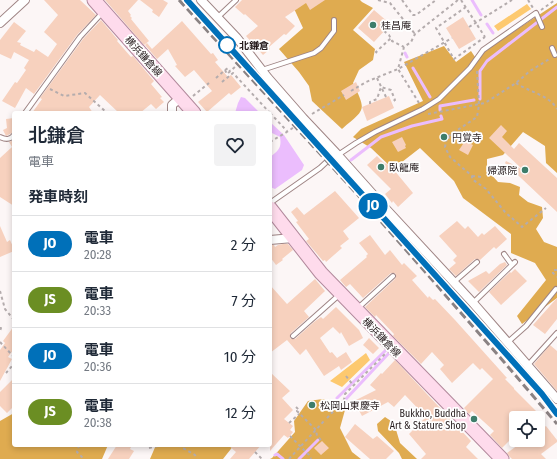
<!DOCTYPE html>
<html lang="ja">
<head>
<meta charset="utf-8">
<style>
  body { margin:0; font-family:"Fira Sans Condensed","Noto Sans JP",sans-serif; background:#f2f2f3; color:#1f2937; height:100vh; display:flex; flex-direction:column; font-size:15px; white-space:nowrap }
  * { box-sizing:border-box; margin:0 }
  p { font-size:13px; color:#747a83 }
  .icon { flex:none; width:22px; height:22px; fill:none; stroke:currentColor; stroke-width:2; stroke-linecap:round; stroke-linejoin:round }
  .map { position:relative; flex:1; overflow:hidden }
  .panel { position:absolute; left:12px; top:111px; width:260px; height:336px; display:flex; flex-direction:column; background:#fff; border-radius:4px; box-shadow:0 2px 6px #0003 }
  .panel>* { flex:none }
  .badge { padding:0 8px; border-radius:13px; font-size:14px; line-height:26px }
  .controls { position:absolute; left:509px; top:411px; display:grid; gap:8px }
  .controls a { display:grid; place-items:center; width:36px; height:36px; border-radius:4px; background:#fff; box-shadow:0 2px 6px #0003; font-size:20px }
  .map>.badge { position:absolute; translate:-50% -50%; box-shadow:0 0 0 2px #fff }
  h2 { padding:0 16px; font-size:15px; line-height:36px }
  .round { display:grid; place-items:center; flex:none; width:42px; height:42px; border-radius:4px; background:#f2f2f3 }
  .overview { display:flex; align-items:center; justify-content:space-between; height:68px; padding:0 16px }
  h1 { font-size:19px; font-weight:600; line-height:30px }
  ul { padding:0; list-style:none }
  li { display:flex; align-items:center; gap:12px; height:56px; padding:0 16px; border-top:1px solid #e0e1e3 }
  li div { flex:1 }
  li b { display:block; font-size:15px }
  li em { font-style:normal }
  li .badge { min-width:44px; font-weight:700; text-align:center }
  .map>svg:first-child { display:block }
</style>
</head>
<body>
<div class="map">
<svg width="557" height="459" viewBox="0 0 557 459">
  <rect width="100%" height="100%" fill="#fcf6f6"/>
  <path fill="#fdc96f" d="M527 4 531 9 498 31 494 26Z
    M366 353 370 360 342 387 330 381Z"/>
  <path fill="#dfab50" d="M290 0H360L362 2 373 8 353 30 375 49 373 60 359 70 353 83C367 112 365 109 342 129L312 101 309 86 299 72 279 49 303 28Z
    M557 3V173L546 163 545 146 523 132 503 155 487 159V170L498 182 510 183 520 187 519 195 528 202 542 207 543 218 536 229 544 242 557 247V298L522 324 517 316 546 280 535 263 511 253V234L463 198 454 181 420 148 393 169 371 148 353 137 361 129 423 101 404 62 444 46 456 62 471 51 475 57Z
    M323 399 345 410 340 428 352 452 361 459H270L272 458 295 432 294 421 308 401Z
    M14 413V445H108L102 459H0V421Z
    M385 417 394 423 400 443 417 459H402L399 453 378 431 377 424Z
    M156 445H234L223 459H150Z"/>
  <path fill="#ebbdfd" d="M241 97 245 98 260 113H235L238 103Z
    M270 122 284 135 304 165 302 170 275 189 270 187V157C278 151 282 148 280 137L270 132Z"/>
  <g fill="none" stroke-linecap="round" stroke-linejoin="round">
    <path stroke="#ebbdfd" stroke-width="3" d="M472 0 481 15
      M487 24 493 33
      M405 53 407 57
      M413 68 430 97
      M480 99V71L487 61 557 7
      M440 110V106L474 100
      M351 160 381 137 412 126 442 119 441 116
      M337 398 386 350
      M345 400 389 353
      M275 455 277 454 283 459
      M299 459 318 440"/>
  </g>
  <path fill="#f7d1be" d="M44 0H80L96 15 77 35 34 94 26 88 15 108 2 101 15 82 17 83 26 70 24 68 29 60 14 52 11 59 0 54V40L14 22 26 31 17 42 21 43 20 45 34 52 36 49 48 57 57 44 44 32 58 15Z
    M105 0H138L128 11 131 15 130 16 132 18 131 19 149 41 144 45Z
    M140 0H163L168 3 159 17 152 12 153 10Z
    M242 0H325L310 10 306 3 285 17 295 26 286 35 284 34 269 47 270 49 263 55 246 36 258 26 245 14 244 15 235 7Z
    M374 10 388 22 385 26 387 28 374 42 358 28Z
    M463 17 476 39 459 49 446 28Z
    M101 20 118 40 117 41 131 57 133 56 154 81 151 84 162 97 160 98 164 102 156 109 151 104 140 113H119L100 95 89 107 93 113H32L42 99 40 98 83 39Z
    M182 21 211 54 213 53 218 60 215 62 228 77 231 75 241 87 231 95 229 93 207 112 198 102 212 91 194 70 185 77 175 66 177 65 168 49 157 59 145 45 147 43 152 49Z
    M356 82 360 91 346 100 341 91Z
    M389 96 394 108 367 121 362 107Z
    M14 118V132L6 136 3 130 7 128 6 119Z
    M501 125 507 131 502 137 514 149 519 143 557 178V212L505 163 506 161 522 169 489 138Z
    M402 137 406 145 405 146 406 148 398 152 392 142Z
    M14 140V206L0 197V158L12 147 9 142Z
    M465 141 473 145 468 155 459 150Z
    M377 156 385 164 386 163 388 165 389 164 413 193 398 207 393 201 392 203 385 194 391 189 367 165Z
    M335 191 359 218 343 231 349 239 340 246 342 248 326 262 325 260 323 261 306 241 309 239 296 222 298 221 291 212 297 207 304 215Z
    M457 221 465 229 468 226 478 237 482 233 484 235 495 226 507 239 496 249 494 247 480 260 478 259H475L456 276 449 269 456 263 453 260 457 256 439 236Z
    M0 226 7 242 10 240 14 249V251L0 257Z
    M370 235 385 255 390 250 402 265 404 263 417 276 412 280 428 298 429 296 433 300 435 299 455 320 507 378 505 379 514 388V389L537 412 532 418 528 415 525 418H516V434L502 448 490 435 494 431 472 411 469 414 464 408 493 379 482 368 480 370 473 363 452 383 440 369 444 365 432 352 421 364 393 336 394 334 376 315 375 317 365 307 395 279 396 276 395 273H391L363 298 350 284 346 287 340 280 367 257 366 256 368 254 359 243Z
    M283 244H288L293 250 282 259 283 260 276 265 270 257V245H274L275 247 278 245Z
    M505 262 507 265 479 292 468 281 486 271 489 274 500 264Z
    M515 269 527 281 501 305 489 292 510 272 511 273Z
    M315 279 325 291 304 311 309 317 291 333 290 338 292 339H295L314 322 321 317 323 319 336 307 359 330 363 338 349 346 341 332 340 334 333 327 320 338 330 353 332 352 337 358 346 352 352 362 341 370 339 366 324 376 306 349 300 355 287 340 270 353V285L287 304Z
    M557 298V319L545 334 533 325Z
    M14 326V349L8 357 12 359 0 381V350L5 343 3 341Z
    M369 338 379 348 373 354 363 345Z
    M550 345 557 351V391L534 364Z
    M395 360 471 441 466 447 478 459H421L426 454 409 434 426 417 405 395 394 407 388 402 362 416 354 401 376 390 370 385 381 373 382 374Z
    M270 372 290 391 282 398 293 410 284 419 293 426 290 430 293 432 288 438 284 435 270 451Z
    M14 378V406L7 413 0 406V392Z
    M355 424 373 439 377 436 394 451 386 459H370L345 437Z
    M546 426 557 440V442L541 454 546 459H512L509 456 507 453 525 440H545L538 431Z
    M322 441 329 448 321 455 314 448Z
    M117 445H132L130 449 134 451 129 459H108Z
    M228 445H261L249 459H230L236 452Z"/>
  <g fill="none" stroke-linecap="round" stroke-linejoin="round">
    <g stroke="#9f8585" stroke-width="6">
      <path id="lane" d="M218 17 236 0
        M552 48 555 55
        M262 70 314 53 321 48 334 31V20
        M25 113 80 37 103 12
        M0 137C6 140 10 140 14 135
        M338 155 356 143 375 132 423 109 439 99 470 68 483 50 536 13 542 27
        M270 203 320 168 336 153
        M504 254 512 265
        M454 282 477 262
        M473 303 515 262
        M358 308 393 276
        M293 336 339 295
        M508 342 526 326 556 289
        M528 365 557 333"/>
    </g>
    <g stroke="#9f8585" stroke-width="10">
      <path id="street" d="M201 0 237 38 268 78 303 118 336 153 386 209 474 304 557 399
        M0 23 25 0
        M172 113V105L180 98
        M270 240 293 238"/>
    </g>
    <g stroke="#b2899c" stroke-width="15">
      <path id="primary" d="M94 0 194 113
        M270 208 321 273 502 459"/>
    </g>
    <path stroke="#b4acad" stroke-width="2" stroke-dasharray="3 3" stroke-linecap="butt" d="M378 0 390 3 415 34
      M402 0 413 15H416L436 0
      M461 0 485 37
      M528 0 533 8
      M466 7 436 28 454 59 485 37
      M541 10 555 0
      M469 27 512 0
      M384 31 389 35 392 41 404 47
      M377 53 376 52 391 38
      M225 70 228 68 230 71
      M477 71 479 105 477 117 447 137 445 147 450 157 472 176V179L486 189 505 212 522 227 546 208
      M216 78 225 70 227 74 243 60
      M377 78 386 97
      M222 82 233 73 270 113
      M516 83C529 92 549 95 557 109
      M50 89 64 96 85 93 107 113
      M351 91 366 82 398 69 452 38
      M193 96 209 83
      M419 103 398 69 404 47 411 42 415 34 458 0
      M370 104V102L377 99 381 87 391 90 395 100 392 102
      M270 113 287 131
      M312 114 344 95
      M428 114 485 103 516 83 530 71 551 58
      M447 137 461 144
      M270 142C279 136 289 132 297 124
      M472 176 482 177
      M557 270H553V273L557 277
      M0 291 5 309 14 320
      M0 328H1L0 331
      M0 342 13 356V365L6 373
      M346 376 353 385
      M296 407 299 410 297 411 316 430 317 436 322 441
      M327 418 344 400 345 394 385 354
      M289 423 299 414
      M290 436 309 455 311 459
      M79 445 77 452 84 459
      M178 445 195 455 197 459
      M149 448 163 445
      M255 452 262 459
      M289 459 324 421"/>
    <use href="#lane" stroke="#fff" stroke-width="4"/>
    <use href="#street" stroke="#fff" stroke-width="8"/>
    <use href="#primary" stroke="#fedbec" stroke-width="13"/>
    <path stroke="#8a8283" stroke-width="3" stroke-dasharray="8 4" stroke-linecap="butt" d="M179 0 356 193 504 362 557 424
      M187 0 224 41
      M471 314 542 394 557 414"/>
  </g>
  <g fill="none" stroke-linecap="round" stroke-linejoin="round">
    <g stroke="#fff" stroke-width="9">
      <path id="line" d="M187 0 509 357 542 394 557 414"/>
    </g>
    <use href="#line" stroke="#0070b9" stroke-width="6"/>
  </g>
  <g fill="#3e7d6a" stroke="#fff" stroke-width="1.5">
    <circle cx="373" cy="25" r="4"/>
    <circle cx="444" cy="137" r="4"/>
    <circle cx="381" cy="167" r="4"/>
    <circle cx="525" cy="170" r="4"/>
    <circle cx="312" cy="405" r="4"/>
    <circle cx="474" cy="419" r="4"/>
  </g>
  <circle fill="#fff" stroke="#0070b9" stroke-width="2" cx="227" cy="45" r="8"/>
  <g text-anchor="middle" stroke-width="3.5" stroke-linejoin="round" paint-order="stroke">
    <g font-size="10" fill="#261c1d" stroke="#fff" text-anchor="start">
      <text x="381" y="29">桂昌庵</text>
      <text x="452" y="141">円覚寺</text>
      <text x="389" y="171">臥龍庵</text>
      <text x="517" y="174" text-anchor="end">帰源院</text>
      <text x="320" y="409">松岡山東慶寺</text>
      <text x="466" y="417" text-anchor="end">Bukkho, Buddha<tspan x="466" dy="12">Art &amp; Stature Shop</tspan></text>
    </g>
    <g font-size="10" font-weight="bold" fill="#261c1d" stroke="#fff" text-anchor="start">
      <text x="239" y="49">北鎌倉</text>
    </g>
    <g font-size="10" fill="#261c1d" stroke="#fff">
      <text transform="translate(144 56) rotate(48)" y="4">横浜鎌倉線</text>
      <text transform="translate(382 337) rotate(46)" y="4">横浜鎌倉線</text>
    </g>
  </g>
</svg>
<div class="controls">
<a><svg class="icon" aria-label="locate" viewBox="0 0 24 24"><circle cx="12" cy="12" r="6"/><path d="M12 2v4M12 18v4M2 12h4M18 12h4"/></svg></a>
</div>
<b class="badge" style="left:373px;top:206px;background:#0070b9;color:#fff">JO</b>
<section class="panel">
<div class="overview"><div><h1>北鎌倉</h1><p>電車</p></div><a class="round"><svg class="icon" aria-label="heart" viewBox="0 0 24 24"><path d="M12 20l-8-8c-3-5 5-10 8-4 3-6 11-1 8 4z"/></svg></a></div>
<h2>発車時刻</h2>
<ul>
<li><span class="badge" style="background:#0070b9;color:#fff">JO</span><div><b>電車</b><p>20:28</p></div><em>2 分</em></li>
<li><span class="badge" style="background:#6b8e23;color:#fff">JS</span><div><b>電車</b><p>20:33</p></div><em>7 分</em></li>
<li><span class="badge" style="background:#0070b9;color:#fff">JO</span><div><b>電車</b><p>20:36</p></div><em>10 分</em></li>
<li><span class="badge" style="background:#6b8e23;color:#fff">JS</span><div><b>電車</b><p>20:38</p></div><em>12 分</em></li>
</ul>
</section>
</div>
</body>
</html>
